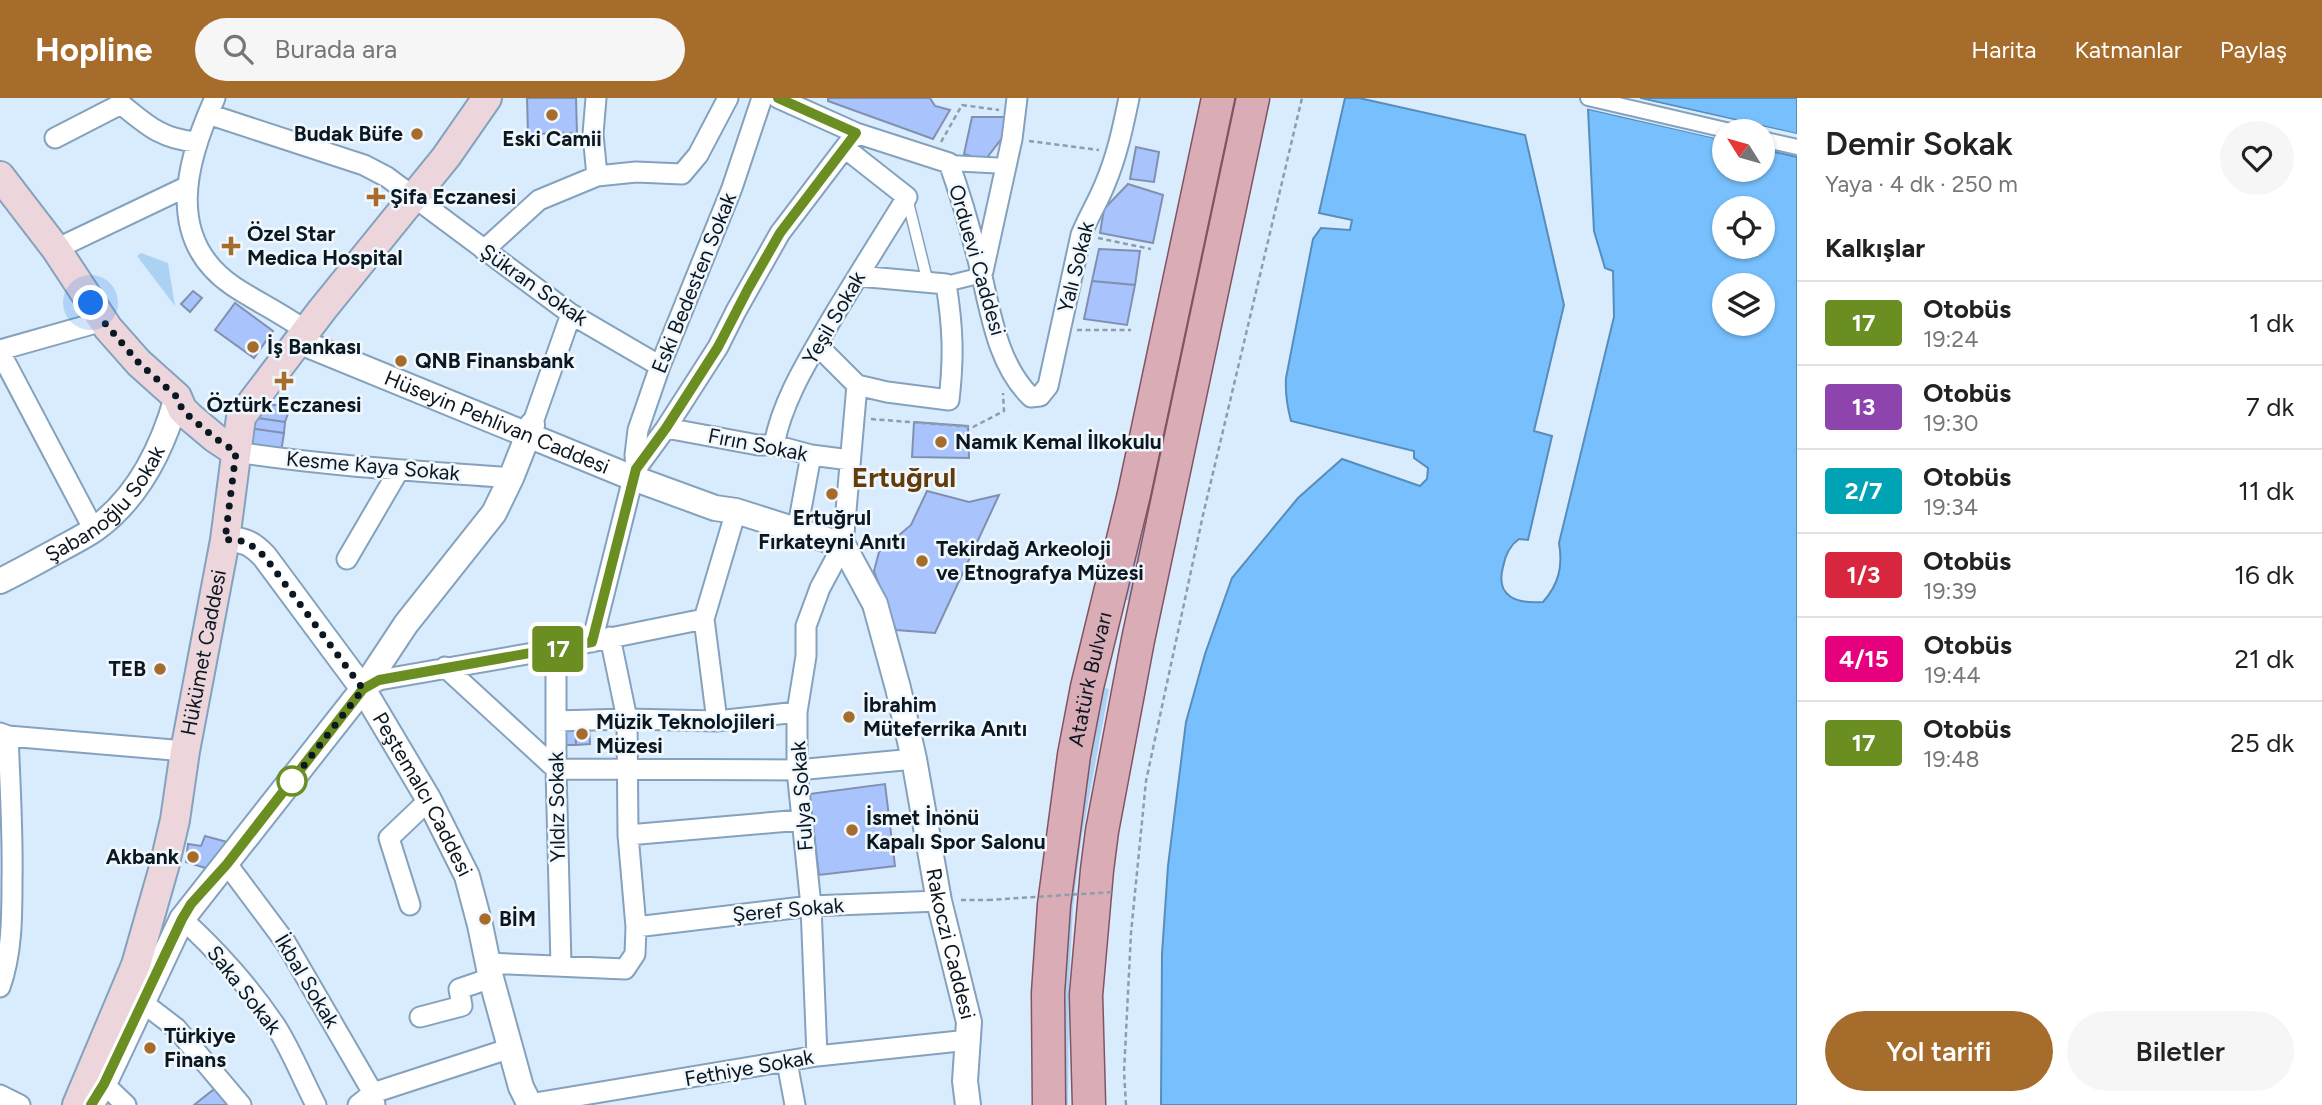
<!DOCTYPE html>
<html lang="tr">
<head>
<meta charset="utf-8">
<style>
  body { margin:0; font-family:Figtree,sans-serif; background:#f6f6f6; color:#222; height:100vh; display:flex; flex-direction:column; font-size:26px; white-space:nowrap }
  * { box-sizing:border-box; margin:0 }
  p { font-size:23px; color:#767676 }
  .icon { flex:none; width:38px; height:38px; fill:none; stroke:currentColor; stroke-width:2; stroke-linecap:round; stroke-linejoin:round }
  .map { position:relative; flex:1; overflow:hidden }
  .panel { display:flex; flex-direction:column; background:#fff; width:525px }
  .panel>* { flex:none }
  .badge { padding:0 14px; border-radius:5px; font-size:24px; line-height:46px }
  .needle { width:46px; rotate:307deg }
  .controls { position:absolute; left:1712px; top:21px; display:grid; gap:14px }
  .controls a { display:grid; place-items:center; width:63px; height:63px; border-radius:50%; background:#fff; box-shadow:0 2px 5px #0004; font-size:35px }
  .you { position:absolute; width:35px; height:35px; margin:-18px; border:5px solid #fff; border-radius:50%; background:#1a73e8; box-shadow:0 0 0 10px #1a73e833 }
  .map>.badge { position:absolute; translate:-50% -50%; box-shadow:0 0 0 4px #fff }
  h2 { padding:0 28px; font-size:26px; line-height:63px }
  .round { display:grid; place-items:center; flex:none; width:74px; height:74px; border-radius:37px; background:#f6f6f6 }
  .head { display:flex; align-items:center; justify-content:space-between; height:119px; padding:0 28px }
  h1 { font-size:33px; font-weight:600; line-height:52px }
  .action { display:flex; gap:14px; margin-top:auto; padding:14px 28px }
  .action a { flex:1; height:80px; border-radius:42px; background:#a66c2c; color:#fff; font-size:28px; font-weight:600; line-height:80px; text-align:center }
  .action a+a { background:#f6f6f6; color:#222 }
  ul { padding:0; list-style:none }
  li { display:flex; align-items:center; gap:21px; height:84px; padding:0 28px; border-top:2px solid #e0e0e0 }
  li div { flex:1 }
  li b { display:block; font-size:26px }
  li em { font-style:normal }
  li .badge { min-width:77px; font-weight:700; text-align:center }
  header { display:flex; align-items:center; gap:42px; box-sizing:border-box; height:98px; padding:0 35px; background:#a66c2c; color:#fff }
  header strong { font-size:33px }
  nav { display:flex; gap:38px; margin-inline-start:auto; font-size:24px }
  .search { width:490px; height:63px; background:#f6f6f6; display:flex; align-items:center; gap:18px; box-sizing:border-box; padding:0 24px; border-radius:38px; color:#767676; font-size:26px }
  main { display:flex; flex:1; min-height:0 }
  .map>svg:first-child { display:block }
</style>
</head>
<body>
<header>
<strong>Hopline</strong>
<div class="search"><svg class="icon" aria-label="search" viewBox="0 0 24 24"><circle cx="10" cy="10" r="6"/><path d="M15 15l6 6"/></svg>Burada ara</div>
<nav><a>Harita</a><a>Katmanlar</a><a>Paylaş</a></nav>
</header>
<main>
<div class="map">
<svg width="1797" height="1007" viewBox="0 0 1797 1007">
  <rect width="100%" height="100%" fill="#d9ecfd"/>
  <path fill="#abd1f3" d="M1226 0H1237L1154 396 1143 394Z
    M141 155 168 165 175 208 137 158Z
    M1141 404 1151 406 1130 503 1119 500Z
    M1100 589 1109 591 1081 743 1073 809 1069 886 1068 1007H1059L1064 810Z"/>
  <path fill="#77c0fd" stroke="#578dbb" stroke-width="2" fill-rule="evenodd" d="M1345 0H1359L1525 37 1564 207 1534 333 1552 338 1528 442 1519 441C1509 448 1505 458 1503 469 1495 499 1517 506 1543 504 1559 486 1563 468 1559 445L1614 219 1613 173 1605 170 1594 133 1588 11 1724 42V72H1762V51L1797 59V1007H1161L1162 856 1168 768 1186 624 1205 556 1232 480 1298 400 1342 361 1420 388 1427 381 1428 370 1414 360V353L1291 323C1287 308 1285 296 1286 280L1313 141 1321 130 1350 132 1352 122 1319 115ZM1724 110H1762V149H1724ZM1724 187H1762V226H1724Z
    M1640 0H1797V36Z"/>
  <path fill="#d9ecfd" d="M1636 0 1797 36V39L1639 3Z
    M1586 8 1724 39V42L1585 10Z"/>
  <path fill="#a9c3fc" stroke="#8190b1" stroke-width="2" d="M527 0H576L577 35 528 36Z
    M828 0H930L935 8 950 12 933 41 828 3Z
    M972 19H1008L1006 35 985 62 964 56Z
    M1136 49 1159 54 1154 84 1130 81Z
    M1128 86 1163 97 1153 145 1100 135 1104 111Z
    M1099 151 1140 153 1135 187 1092 183Z
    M1092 183 1135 187 1127 227 1084 221Z
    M193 193 202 200 190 214 181 206Z
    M235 205 273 233 254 260 215 232Z
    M260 304 290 310 285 324 250 319Z
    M250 319 285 324 284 335 249 330Z
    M914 324 968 328 969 360 912 359Z
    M249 330 284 335 281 354 246 349Z
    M927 393 969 404 999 397 935 535 896 532 874 473 879 454 911 427Z
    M589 625 590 646 576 647 575 626Z
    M559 626H575L576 647H560Z
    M885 686 895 768 819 777 809 696Z
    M205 738 231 745 209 771 186 764 188 746 201 748Z
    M218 988 233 1007H194Z"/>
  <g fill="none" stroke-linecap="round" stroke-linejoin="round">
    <g stroke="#84a2bd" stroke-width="13">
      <path id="service" d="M907 100 928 185"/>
    </g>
    <g stroke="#84a2bd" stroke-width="18">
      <path id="pedestrian" d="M1588 0 1730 33
        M1762 41 1797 49
        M949 65 1007 68
        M946 186 982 177"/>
    </g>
    <g stroke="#84a2bd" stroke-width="23">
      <path id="minor" d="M215 0C186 63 164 141 233 188 257 204 283 216 306 233
        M596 0 593 36 597 78
        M778 0 856 35 949 65C962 101 972 137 981 174 991 217 998 267 1031 299L1040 298 1048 288 1081 137C1088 119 1098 104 1105 86 1117 58 1123 29 1129 0
        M208 16 364 67 387 79 571 216 660 268
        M55 40 121 6C147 27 161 41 196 44
        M56 151 186 89
        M484 152 539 102 597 78 636 74 682 76 698 57 728 0
        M983 173 1012 41 1017 0
        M817 247 857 287 887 294 949 302C954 259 953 229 946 186L858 178
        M0 252 103 223
        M0 254 94 432
        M532 327 571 216
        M666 330 758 347H774L811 357 850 362
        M774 347C782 303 808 262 830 224 855 182 881 141 907 99L846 51
        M236 354C327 368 419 373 511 380
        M636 371 666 330 718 249 736 213 780 135 856 35
        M636 371 635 357 638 332 660 268 732 90 762 0
        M797 433 811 357
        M347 461 399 372
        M592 544 633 380
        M556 551V671L561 867
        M445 569 556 671 797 672 914 661
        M363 591 379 582 556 551 704 521
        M556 623 627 621 717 623 797 614
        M717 623 704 521 736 413
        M0 635 8 638 185 653
        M628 737 801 722
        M227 766 286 845 373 995 375 1007
        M410 807 389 740 429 702
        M182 821C216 851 252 892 277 930 292 954 303 982 316 1007
        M636 829 811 808 939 803
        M487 865 625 871 635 856 636 829 628 737 627 621 610 539
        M0 889C12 856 12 818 12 783 13 735 10 687 8 638
        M142 904 176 930 241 1007
        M420 919 462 908 459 891 491 880
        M817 958 811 808 797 672V614L806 558V528L820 490 843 447 857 287
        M787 964 795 1007
        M104 986 126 1007
        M0 997 20 1007
        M529 1006 817 958 969 942
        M358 1007 373 995 511 950"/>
    </g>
    <g stroke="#84a2bd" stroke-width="28">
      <g id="tertiary">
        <path id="s1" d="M298 243 633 380 715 410 736 413 843 447 875 506 898 590 914 661 939 803 969 924 965 983 968 1007"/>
        <path id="s2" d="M225 442C243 440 253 446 265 459L363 591 429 702 467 778 480 827 491 880 521 989 530 1007"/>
        <path id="s3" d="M0 483C21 473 42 461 62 450 73 444 85 438 95 431 138 400 163 349 177 299"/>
        <path d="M91 1007 104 986 182 821 363 591 406 526 494 415 511 380 532 327"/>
      </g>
    </g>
    <g stroke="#84a2bd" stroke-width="32">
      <g id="secondary">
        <path d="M0 78 56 151 108 230 139 265 177 299 182 311 190 319 215 340 236 354"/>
        <path id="s4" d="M77 1007 136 867 164 769 175 722 185 653 225 442 241 319 322 212 446 59 487 0"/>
      </g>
    </g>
    <g stroke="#815463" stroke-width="35">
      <g id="primary">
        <path id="s5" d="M1049 1007 1048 895 1054 807 1074 657 1087 589 1134 396 1218 0"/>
        <path d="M1089 1007 1086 897 1097 772 1102 733 1138 542 1253 0"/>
      </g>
    </g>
    <path stroke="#8d9dac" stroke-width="2.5" stroke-dasharray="5 3.5" stroke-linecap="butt" d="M1029 43 1099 52
      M941 44 962 7 999 12
      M1098 140 1151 151
      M1077 232H1131
      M871 321 973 329 1004 313 1003 295
      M961 802H988
      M1126 1007 1124 974 1131 835 1146 683 1203 417 1302 0"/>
    <use href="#service" stroke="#fff" stroke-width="10"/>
    <use href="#pedestrian" stroke="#fff" stroke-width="14"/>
    <use href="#minor" stroke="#fff" stroke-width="19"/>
    <use href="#tertiary" stroke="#fff" stroke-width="24"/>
    <use href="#secondary" stroke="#ecd6db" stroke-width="28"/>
    <use href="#primary" stroke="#d9acb6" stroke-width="32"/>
    <path stroke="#8d9dac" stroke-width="2.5" stroke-dasharray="5 3.5" stroke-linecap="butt" d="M988 802 1113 794"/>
  </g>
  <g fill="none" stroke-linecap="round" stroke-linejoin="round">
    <g stroke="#fff" stroke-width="16">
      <path id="line" d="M91 1007 104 986 182 821 191 806 227 766 363 591 379 582 592 544 636 371 666 330 718 249 748 191 780 135 856 35 778 0"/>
    </g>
    <use href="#line" stroke="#6b8e23" stroke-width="10"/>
    <path stroke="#0b1721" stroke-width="7" stroke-dasharray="0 12.6" d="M91 205 103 223 139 265 177 299 182 311 190 319 215 340 236 354 225 442C243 440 253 447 265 459L363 591 292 683"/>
  </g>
  <g fill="#a66c2c" stroke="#f1f8fd" stroke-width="2.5">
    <circle cx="552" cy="17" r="7"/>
    <circle cx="417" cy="36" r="7"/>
    <path d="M372.5 88.5h7v7h7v7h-7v7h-7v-7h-7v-7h7z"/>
    <path d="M227.5 137.5h7v7h7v7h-7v7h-7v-7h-7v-7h7z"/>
    <circle cx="253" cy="249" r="7"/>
    <circle cx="401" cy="263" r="7"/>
    <path d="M280.5 272.5h7v7h7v7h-7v7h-7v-7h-7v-7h7z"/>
    <circle cx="941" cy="344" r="7"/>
    <circle cx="832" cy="396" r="7"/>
    <circle cx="922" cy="463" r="7"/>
    <circle cx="160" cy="571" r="7"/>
    <circle cx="849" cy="619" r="7"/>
    <circle cx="582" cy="636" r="7"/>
    <circle cx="852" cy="732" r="7"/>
    <circle cx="193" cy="759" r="7"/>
    <circle cx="485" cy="821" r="7"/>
    <circle cx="150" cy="950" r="7"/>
  </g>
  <circle fill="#fff" stroke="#6b8e23" stroke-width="3.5" cx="292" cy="683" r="14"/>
  <g text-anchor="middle" stroke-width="5" stroke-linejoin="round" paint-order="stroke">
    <g font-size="21" font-weight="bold" fill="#0b1721" stroke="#f1f8fd" text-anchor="start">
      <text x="403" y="43" text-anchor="end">Budak Büfe</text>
      <text x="552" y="48" text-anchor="middle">Eski Camii</text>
      <text x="390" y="106">Şifa Eczanesi</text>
      <text x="247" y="143">Özel Star<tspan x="247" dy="24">Medica Hospital</tspan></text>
      <text x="267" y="256">İş Bankası</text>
      <text x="415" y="270">QNB Finansbank</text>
      <text x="284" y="314" text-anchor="middle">Öztürk Eczanesi</text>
      <text x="955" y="351">Namık Kemal İlkokulu</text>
      <text x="832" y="427" text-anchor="middle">Ertuğrul<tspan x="832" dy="24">Fırkateyni Anıtı</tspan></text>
      <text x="936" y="458">Tekirdağ Arkeoloji<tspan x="936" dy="24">ve Etnografya Müzesi</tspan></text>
      <text x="146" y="578" text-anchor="end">TEB</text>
      <text x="863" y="614">İbrahim<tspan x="863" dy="24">Müteferrika Anıtı</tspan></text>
      <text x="596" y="631">Müzik Teknolojileri<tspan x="596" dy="24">Müzesi</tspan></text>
      <text x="866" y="727">İsmet İnönü<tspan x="866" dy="24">Kapalı Spor Salonu</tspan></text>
      <text x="179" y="766" text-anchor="end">Akbank</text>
      <text x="499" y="828">BİM</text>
      <text x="164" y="945">Türkiye<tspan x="164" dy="24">Finans</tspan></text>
    </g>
    <g font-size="21" fill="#0b1721" stroke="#f1f8fd">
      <text transform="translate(977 162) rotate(74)" y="7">Orduevi Caddesi</text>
      <text transform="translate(1076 169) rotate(-76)" y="7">Yalı Sokak</text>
      <text transform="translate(694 185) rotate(-68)" y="7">Eski Bedesten Sokak</text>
      <text transform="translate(534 187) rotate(35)" y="7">Şükran Sokak</text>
      <text transform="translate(834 220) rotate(-60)" y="7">Yeşil Sokak</text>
      <text dy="7" stroke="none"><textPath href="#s1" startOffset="215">Hüseyin Pehlivan Caddesi</textPath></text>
      <text transform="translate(758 347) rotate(11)" y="7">Fırın Sokak</text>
      <text transform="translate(373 368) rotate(5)" y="7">Kesme Kaya Sokak</text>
      <text dy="7" stroke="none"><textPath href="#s3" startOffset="133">Şabanoğlu Sokak</textPath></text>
      <text dy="7" stroke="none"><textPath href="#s4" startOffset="472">Hükümet Caddesi</textPath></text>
      <text dy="7" stroke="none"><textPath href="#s5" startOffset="429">Atatürk Bulvarı</textPath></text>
      <text dy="7" stroke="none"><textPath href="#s2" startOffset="331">Peştemalcı Caddesi</textPath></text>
      <text transform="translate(802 698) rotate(-94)" y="7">Fulya Sokak</text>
      <text transform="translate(557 709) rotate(-91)" y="7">Yıldız Sokak</text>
      <text transform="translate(788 812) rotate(-5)" y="7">Şeref Sokak</text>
      <text dy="7" stroke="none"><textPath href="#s1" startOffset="998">Rakoczi Caddesi</textPath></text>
      <text transform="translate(307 883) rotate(59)" y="7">İkbal Sokak</text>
      <text transform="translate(244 892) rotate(52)" y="7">Saka Sokak</text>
      <text transform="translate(749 970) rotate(-10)" y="7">Fethiye Sokak</text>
    </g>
    <g font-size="28" font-weight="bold" fill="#633c0d" stroke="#f1f8fd">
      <text x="904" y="389">Ertuğrul</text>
    </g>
  </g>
</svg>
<div class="controls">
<a><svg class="needle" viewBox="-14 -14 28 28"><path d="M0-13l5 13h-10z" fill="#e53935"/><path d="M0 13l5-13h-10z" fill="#767676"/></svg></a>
<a><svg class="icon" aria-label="locate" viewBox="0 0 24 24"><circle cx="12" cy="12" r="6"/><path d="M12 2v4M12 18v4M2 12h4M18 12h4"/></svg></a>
<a><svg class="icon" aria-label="layers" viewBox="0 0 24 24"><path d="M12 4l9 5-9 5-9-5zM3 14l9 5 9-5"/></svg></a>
</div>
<div class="you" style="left:91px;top:205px"></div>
<b class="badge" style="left:558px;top:551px;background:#6b8e23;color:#fff">17</b>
</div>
<section class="panel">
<div class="head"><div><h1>Demir Sokak</h1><p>Yaya · 4 dk · 250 m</p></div><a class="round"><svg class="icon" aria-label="heart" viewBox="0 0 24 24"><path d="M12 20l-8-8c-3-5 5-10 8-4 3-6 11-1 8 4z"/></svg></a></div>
<h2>Kalkışlar</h2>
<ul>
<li><span class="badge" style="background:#6b8e23;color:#fff">17</span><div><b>Otobüs</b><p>19:24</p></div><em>1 dk</em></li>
<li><span class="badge" style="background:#8e44ad;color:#fff">13</span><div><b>Otobüs</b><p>19:30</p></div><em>7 dk</em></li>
<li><span class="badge" style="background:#00a3b4;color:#fff">2/7</span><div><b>Otobüs</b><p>19:34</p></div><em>11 dk</em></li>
<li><span class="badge" style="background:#d7263d;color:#fff">1/3</span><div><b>Otobüs</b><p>19:39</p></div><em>16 dk</em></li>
<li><span class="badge" style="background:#e6007e;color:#fff">4/15</span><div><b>Otobüs</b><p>19:44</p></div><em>21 dk</em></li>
<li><span class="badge" style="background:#6b8e23;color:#fff">17</span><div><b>Otobüs</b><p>19:48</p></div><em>25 dk</em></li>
</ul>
<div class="action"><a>Yol tarifi</a><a>Biletler</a></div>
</section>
</main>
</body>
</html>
